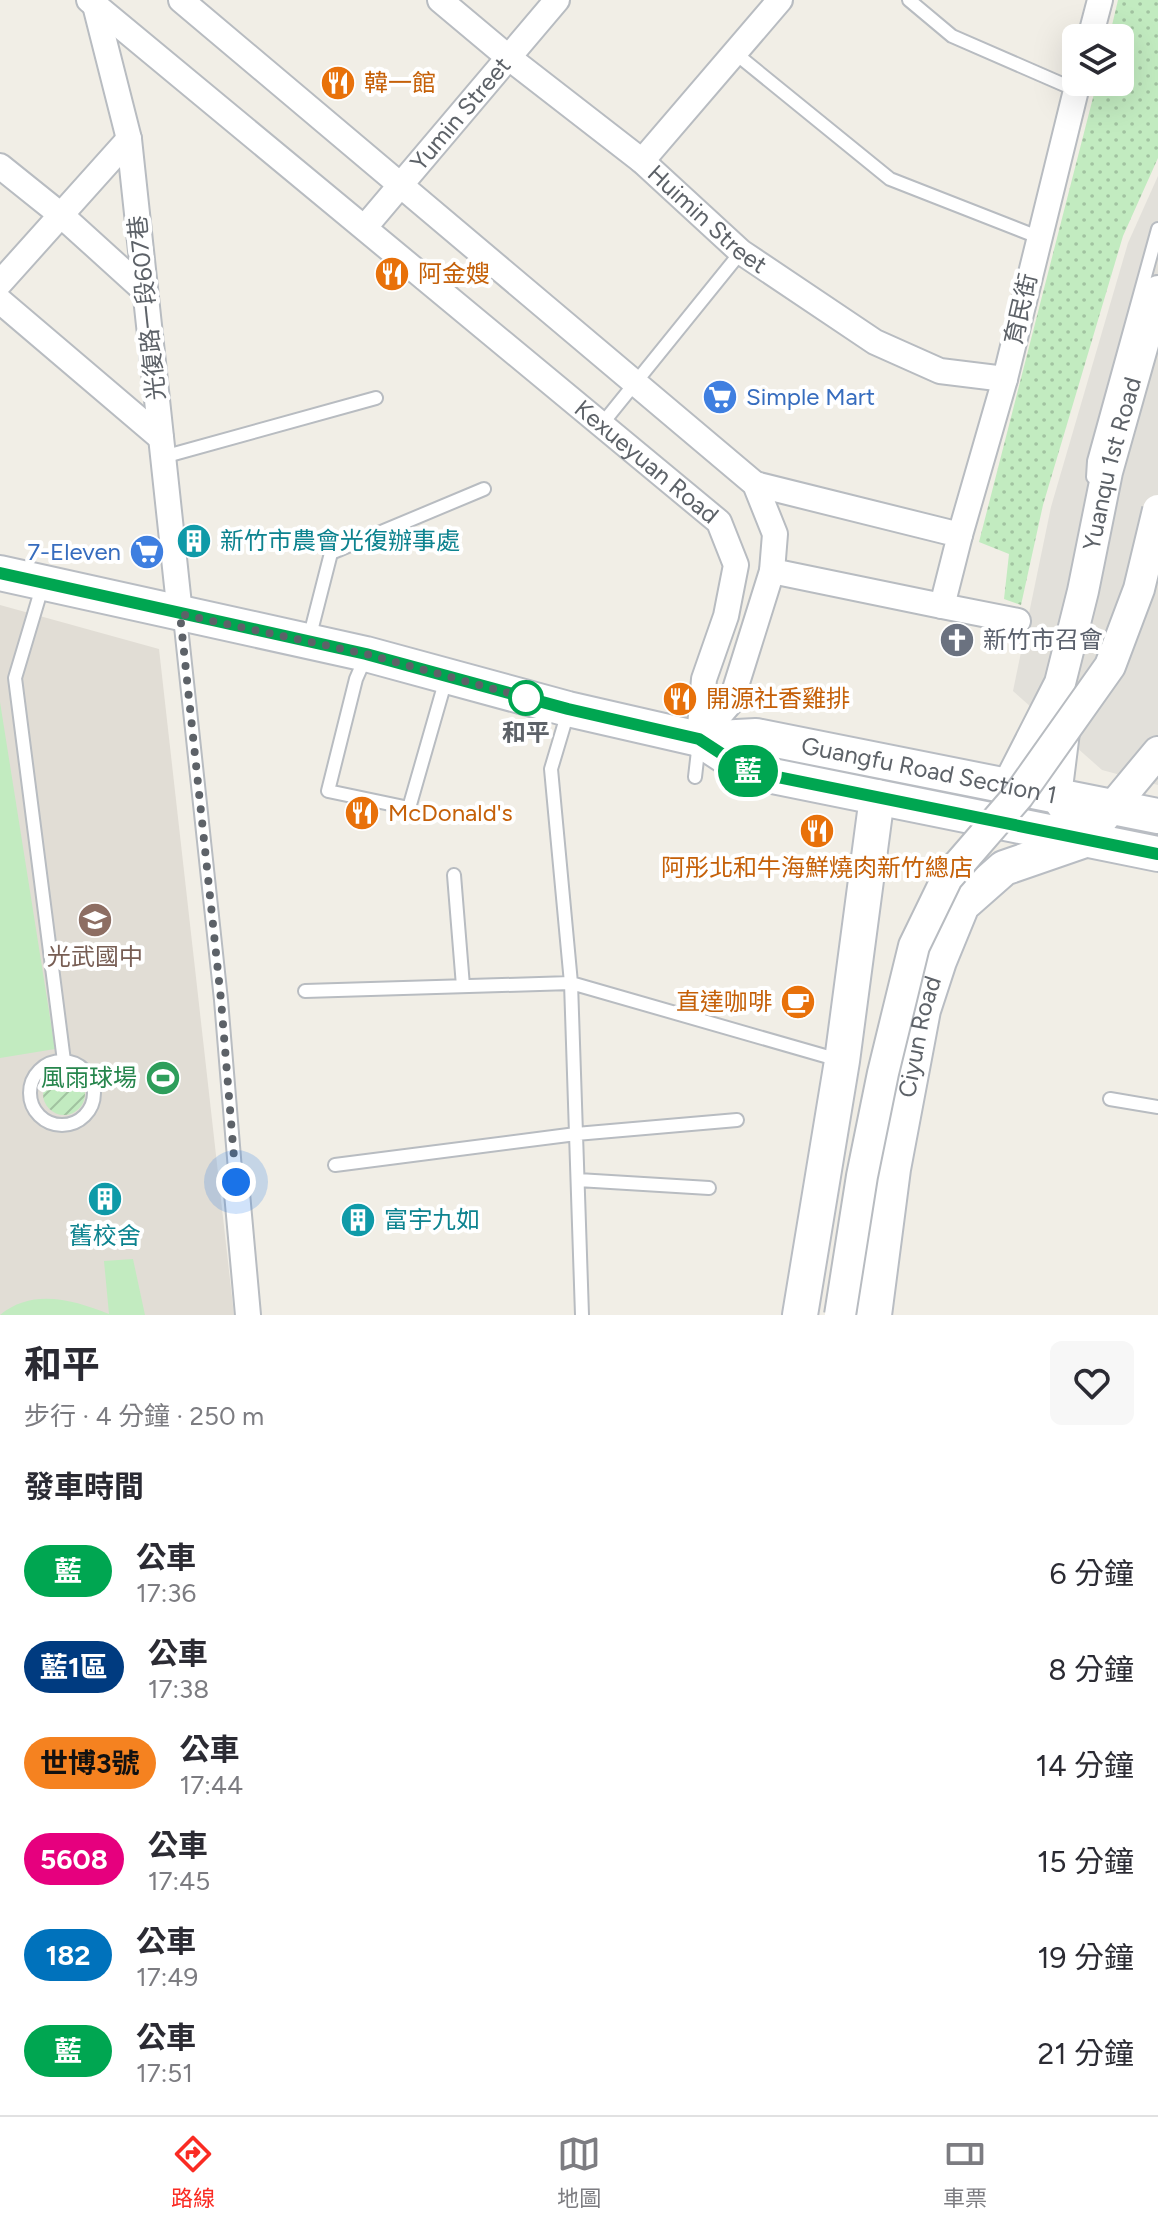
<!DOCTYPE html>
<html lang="zh-TW">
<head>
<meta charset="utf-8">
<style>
  body { margin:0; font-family:Figtree,"Noto Sans TC",sans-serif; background:#f7f7f7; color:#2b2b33; height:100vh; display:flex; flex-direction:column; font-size:30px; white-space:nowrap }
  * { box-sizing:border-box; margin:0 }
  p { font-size:26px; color:#7c7c81 }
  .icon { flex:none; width:44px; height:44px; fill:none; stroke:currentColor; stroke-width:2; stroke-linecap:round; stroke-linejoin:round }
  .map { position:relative; height:1315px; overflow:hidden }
  .panel { display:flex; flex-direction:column; background:#fff; flex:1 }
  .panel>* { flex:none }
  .badge { padding:0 16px; border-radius:26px; font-size:28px; line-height:52px }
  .tools { position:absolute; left:1062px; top:24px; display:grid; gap:16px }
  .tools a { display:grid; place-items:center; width:72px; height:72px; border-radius:12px; background:#fff; box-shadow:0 8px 32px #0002; font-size:40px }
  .you { position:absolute; width:40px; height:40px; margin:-20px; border:6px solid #fff; border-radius:50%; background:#1a73e8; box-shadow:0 0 0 12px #1a73e833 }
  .map>.badge { position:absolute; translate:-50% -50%; box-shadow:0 0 0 4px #fff }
  h2 { padding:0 24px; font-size:30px; line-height:72px }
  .round { display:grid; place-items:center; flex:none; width:84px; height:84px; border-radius:12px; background:#f7f7f7 }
  .headline { display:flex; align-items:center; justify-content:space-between; height:136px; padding:0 24px }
  h1 { font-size:38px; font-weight:700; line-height:60px }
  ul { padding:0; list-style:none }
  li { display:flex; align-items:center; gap:24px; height:96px; padding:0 24px }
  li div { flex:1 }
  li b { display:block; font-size:30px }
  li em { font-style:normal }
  li .badge { min-width:88px; font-weight:700; text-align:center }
  .menu { display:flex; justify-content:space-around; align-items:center; height:112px; border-top:2px solid #e1e1e2; background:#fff; font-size:22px; color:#7c7c81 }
  .menu a { display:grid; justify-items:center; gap:4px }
  .menu .current { color:#fa2b23 }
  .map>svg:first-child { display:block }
</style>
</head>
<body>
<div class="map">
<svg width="1158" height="1315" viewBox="0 0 1158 1315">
  <defs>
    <pattern id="park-dots" width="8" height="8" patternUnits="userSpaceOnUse" patternTransform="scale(2)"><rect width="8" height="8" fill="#c2ebc0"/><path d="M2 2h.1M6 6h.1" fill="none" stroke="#a1c2a0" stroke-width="1.8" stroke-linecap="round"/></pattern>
    <pattern id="garden-furrows" width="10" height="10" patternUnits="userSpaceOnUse" patternTransform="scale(2)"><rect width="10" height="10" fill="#c2ebc0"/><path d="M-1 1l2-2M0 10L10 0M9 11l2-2" fill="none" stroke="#a1c2a0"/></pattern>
  </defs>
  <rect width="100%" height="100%" fill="#f1eee6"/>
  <path fill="#e2e0da" d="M1158 176V785L1102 770 1013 691 1051 507 1128 243Z"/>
  <path fill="#e1ddd5" d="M0 605 159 649 234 1315H0Z"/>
  <path fill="#c2ebc0" d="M0 702 55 1049 0 1058Z
    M133 1259 145 1315H0C33 1288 73 1300 109 1314L104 1261Z"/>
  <path fill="url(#park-dots)" d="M1118 0H1158V158L1123 236 1043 505 1021 605 1004 599 1009 554 979 542 1097 82H1120V38H1109Z"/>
  <path fill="url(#garden-furrows)" d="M43 1094a21 21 0 1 1 42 0a21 21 0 1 1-42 0Z"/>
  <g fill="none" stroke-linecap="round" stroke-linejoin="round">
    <g stroke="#b8bcc1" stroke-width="16">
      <path id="service" d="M909 0 952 36 1076 90
        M735 53 890 179 1038 237
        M602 424 741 252
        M163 457 376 398
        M1093 477 1094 461 1158 229
        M43 584 15 678 64 1061
        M180 617 221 1000 236 1182
        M309 639 331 553 484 489
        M366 656 356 679 328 791 409 808 446 679
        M568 712 551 769 571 983 582 1315
        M695 777 699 742
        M454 875 463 986
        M305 991 571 983 839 1060
        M30 1093a32 32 0 1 1 64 0a32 32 0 1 1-64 0Z
        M1110 1099 1158 1107
        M335 1165 576 1134 737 1120
        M578 1180 709 1188"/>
    </g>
    <g stroke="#b8bcc1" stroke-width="28">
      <g id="minor">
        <path id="s1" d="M89 0 719 522 736 565 726 616 704 679 699 739"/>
        <path d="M181 0 755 484 775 534 772 571 731 702 699 739"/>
        <path id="s2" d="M440 0 508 57 642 161 741 252 875 342 940 371 1005 379"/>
        <path d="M95 5 129 139 180 614"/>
        <path d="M1090 38 1100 0"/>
        <path d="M642 161 780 0"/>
        <path d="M0 166 61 215 145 291"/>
        <path id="s3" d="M365 227 557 0"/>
        <path d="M0 283 129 139"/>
        <path d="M0 301 161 438"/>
        <path d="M755 484 960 535 942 606 772 571"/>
        <path d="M960 535 1005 379 1078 82"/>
        <path d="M942 606 1018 621"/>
        <path d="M236 1182 248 1315"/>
      </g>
    </g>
    <g stroke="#b8bcc1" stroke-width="34">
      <g id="tertiary">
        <path d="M1065 724 1056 796 1085 840 1158 752"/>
        <path id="s4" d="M1007 787 1060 683 1083 591 1107 472 1158 291"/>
      </g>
    </g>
    <g stroke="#b9bdc3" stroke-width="38">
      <g id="secondary">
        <path id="s5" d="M0 573 366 654 568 709 699 739 756 736 1158 816"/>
        <path d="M699 739 748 771 1158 854"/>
        <path d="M800 1315 842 1061 877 797"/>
        <path id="s6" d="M874 1315 893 1169 923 1010 939 961 962 905 1004 868 1085 840"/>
      </g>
    </g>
    <use href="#service" stroke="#fff" stroke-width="12"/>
    <use href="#minor" stroke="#fff" stroke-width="24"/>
    <use href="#tertiary" stroke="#fff" stroke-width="30"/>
    <use href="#secondary" stroke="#fff" stroke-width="34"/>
    <g stroke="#b8bcc1" stroke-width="34" stroke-linecap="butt">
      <path id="tertiary-bridge" d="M840 1315 862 1176 883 1073 914 946 947 878 1018 796 1110 666 1139 589 1158 510"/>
    </g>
    <use href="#tertiary-bridge" stroke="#fff" stroke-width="30"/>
  </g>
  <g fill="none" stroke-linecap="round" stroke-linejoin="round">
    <g stroke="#fff" stroke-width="18">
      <path id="line" d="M0 573 366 654 568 709 699 739 748 771 1158 854"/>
    </g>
    <use href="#line" stroke="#00a651" stroke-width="12"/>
    <path stroke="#5d6268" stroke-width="8" stroke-dasharray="0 14.4" d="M236 1182 221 1000 180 614 366 654 538 701 526 698"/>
  </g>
  <defs>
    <g id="restaurant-disc" transform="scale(1.8)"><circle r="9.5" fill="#e8710a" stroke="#fff"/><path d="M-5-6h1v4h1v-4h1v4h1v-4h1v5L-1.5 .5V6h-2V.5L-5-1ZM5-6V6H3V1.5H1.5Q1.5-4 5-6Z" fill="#fff"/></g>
    <g id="supermarket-disc" transform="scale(1.8)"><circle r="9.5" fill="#3f7fe0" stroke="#fff"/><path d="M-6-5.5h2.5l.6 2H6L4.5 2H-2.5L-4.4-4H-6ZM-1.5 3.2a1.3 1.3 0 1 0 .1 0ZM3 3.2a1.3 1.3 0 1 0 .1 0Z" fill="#fff"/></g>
    <g id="building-disc" transform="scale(1.8)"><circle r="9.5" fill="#0f9aa8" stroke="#fff"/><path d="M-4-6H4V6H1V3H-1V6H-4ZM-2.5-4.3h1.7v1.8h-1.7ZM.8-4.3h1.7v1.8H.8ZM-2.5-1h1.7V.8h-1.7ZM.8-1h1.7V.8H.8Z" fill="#fff"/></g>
    <g id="church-disc" transform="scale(1.8)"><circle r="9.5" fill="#6b7280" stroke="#fff"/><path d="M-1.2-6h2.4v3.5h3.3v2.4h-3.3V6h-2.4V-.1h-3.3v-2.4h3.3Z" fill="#fff"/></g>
    <g id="school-disc" transform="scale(1.8)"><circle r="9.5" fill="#8d6e63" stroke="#fff"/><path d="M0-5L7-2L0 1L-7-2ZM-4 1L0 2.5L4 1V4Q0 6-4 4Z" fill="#fff"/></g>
    <g id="cafe-disc" transform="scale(1.8)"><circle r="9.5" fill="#e8710a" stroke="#fff"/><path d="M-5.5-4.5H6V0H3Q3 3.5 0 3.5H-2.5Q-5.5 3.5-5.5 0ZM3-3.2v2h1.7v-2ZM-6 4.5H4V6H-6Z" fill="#fff"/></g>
    <g id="stadium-disc" transform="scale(1.8)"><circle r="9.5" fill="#2e9e5b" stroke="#fff"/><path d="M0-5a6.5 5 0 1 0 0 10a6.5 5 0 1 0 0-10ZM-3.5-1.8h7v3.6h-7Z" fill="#fff"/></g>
  </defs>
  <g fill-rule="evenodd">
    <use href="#restaurant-disc" x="338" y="83"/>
    <use href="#restaurant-disc" x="392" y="274"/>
    <use href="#supermarket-disc" x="720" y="397"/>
    <use href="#building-disc" x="194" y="541"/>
    <use href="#supermarket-disc" x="147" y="552"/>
    <use href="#church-disc" x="957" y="640"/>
    <use href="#restaurant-disc" x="680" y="699"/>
    <use href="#restaurant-disc" x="362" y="813"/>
    <use href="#restaurant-disc" x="817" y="831"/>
    <use href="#school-disc" x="95" y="920"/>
    <use href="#cafe-disc" x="798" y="1002"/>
    <use href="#stadium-disc" x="163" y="1078"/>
    <use href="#building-disc" x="105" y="1199"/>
    <use href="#building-disc" x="358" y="1220"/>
  </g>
  <circle fill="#fff" stroke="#00a651" stroke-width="4" cx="526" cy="698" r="16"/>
  <g text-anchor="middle" stroke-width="8" stroke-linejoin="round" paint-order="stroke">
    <g font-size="24" fill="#c56008" stroke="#fff" text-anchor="start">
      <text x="364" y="91">韓一館</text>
      <text x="418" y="282">阿金嫂</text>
      <text x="706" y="707">開源社香雞排</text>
      <text x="388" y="821">McDonald's</text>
      <text x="817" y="876" text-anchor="middle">阿彤北和牛海鮮燒肉新竹總店</text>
      <text x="772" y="1010" text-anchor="end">直達咖啡</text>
    </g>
    <g font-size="24" fill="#5d6268" stroke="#fff">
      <text dy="8" stroke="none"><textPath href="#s3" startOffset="148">Yumin Street</textPath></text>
      <text dy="8" stroke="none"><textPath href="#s2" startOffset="346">Huimin Street</textPath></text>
      <text transform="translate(147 308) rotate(-96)" y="8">光復路一段607巷</text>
      <text transform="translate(1021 309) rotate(-77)" y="8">育民街</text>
      <text dy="8" stroke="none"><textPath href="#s1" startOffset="724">Kexueyuan Road</textPath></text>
      <text dy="8" stroke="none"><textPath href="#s4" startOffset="342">Yuanqu 1st Road</textPath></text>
      <text dy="8" stroke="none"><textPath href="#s5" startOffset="952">Guangfu Road Section 1</textPath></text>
      <text dy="8" stroke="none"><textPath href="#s6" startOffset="282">Ciyun Road</textPath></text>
    </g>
    <g font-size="24" fill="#366cbe" stroke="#fff" text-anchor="start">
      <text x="746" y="405">Simple Mart</text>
      <text x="121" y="560" text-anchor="end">7-Eleven</text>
    </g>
    <g font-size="24" fill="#0d838f" stroke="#fff" text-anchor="start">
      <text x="220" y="549">新竹市農會光復辦事處</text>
      <text x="384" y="1228">富宇九如</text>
      <text x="105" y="1244" text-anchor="middle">舊校舍</text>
    </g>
    <g font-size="24" fill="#5b616d" stroke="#fff" text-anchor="start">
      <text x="983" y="648">新竹市召會</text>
    </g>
    <g font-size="24" font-weight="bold" fill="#5d6268" stroke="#fff">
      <text x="526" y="741">和平</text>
    </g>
    <g font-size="24" fill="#785e54" stroke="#fff">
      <text x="95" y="965">光武國中</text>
    </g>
    <g font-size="24" fill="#27864d" stroke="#fff" text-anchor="end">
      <text x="137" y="1086">風雨球場</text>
    </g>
  </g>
</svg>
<div class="tools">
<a><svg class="icon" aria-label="layers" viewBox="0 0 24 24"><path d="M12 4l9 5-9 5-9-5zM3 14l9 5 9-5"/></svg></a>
</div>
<div class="you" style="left:236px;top:1182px"></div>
<b class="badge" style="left:748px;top:771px;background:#00a651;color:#fff">藍</b>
</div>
<section class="panel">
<div class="headline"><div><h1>和平</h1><p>步行 · 4 分鐘 · 250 m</p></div><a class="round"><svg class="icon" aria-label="heart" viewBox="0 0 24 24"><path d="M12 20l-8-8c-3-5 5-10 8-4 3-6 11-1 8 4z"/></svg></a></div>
<h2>發車時間</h2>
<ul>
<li><span class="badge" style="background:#00a651;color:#fff">藍</span><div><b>公車</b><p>17:36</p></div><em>6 分鐘</em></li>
<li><span class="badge" style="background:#003b80;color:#fff">藍1區</span><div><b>公車</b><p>17:38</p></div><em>8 分鐘</em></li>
<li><span class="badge" style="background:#f58220;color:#111">世博3號</span><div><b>公車</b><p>17:44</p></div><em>14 分鐘</em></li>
<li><span class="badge" style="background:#e6007e;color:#fff">5608</span><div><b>公車</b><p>17:45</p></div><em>15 分鐘</em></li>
<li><span class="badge" style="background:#0072bc;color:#fff">182</span><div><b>公車</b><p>17:49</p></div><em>19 分鐘</em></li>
<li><span class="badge" style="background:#00a651;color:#fff">藍</span><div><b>公車</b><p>17:51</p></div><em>21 分鐘</em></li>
</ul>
</section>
<nav class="menu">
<a class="current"><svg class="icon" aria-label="directions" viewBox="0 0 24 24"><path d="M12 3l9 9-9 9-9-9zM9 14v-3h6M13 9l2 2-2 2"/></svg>路線</a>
<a><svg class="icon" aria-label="map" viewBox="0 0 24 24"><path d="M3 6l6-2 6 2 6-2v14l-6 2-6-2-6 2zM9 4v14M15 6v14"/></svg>地圖</a>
<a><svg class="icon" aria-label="tickets" viewBox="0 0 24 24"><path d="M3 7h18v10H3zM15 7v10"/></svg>車票</a>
</nav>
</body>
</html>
